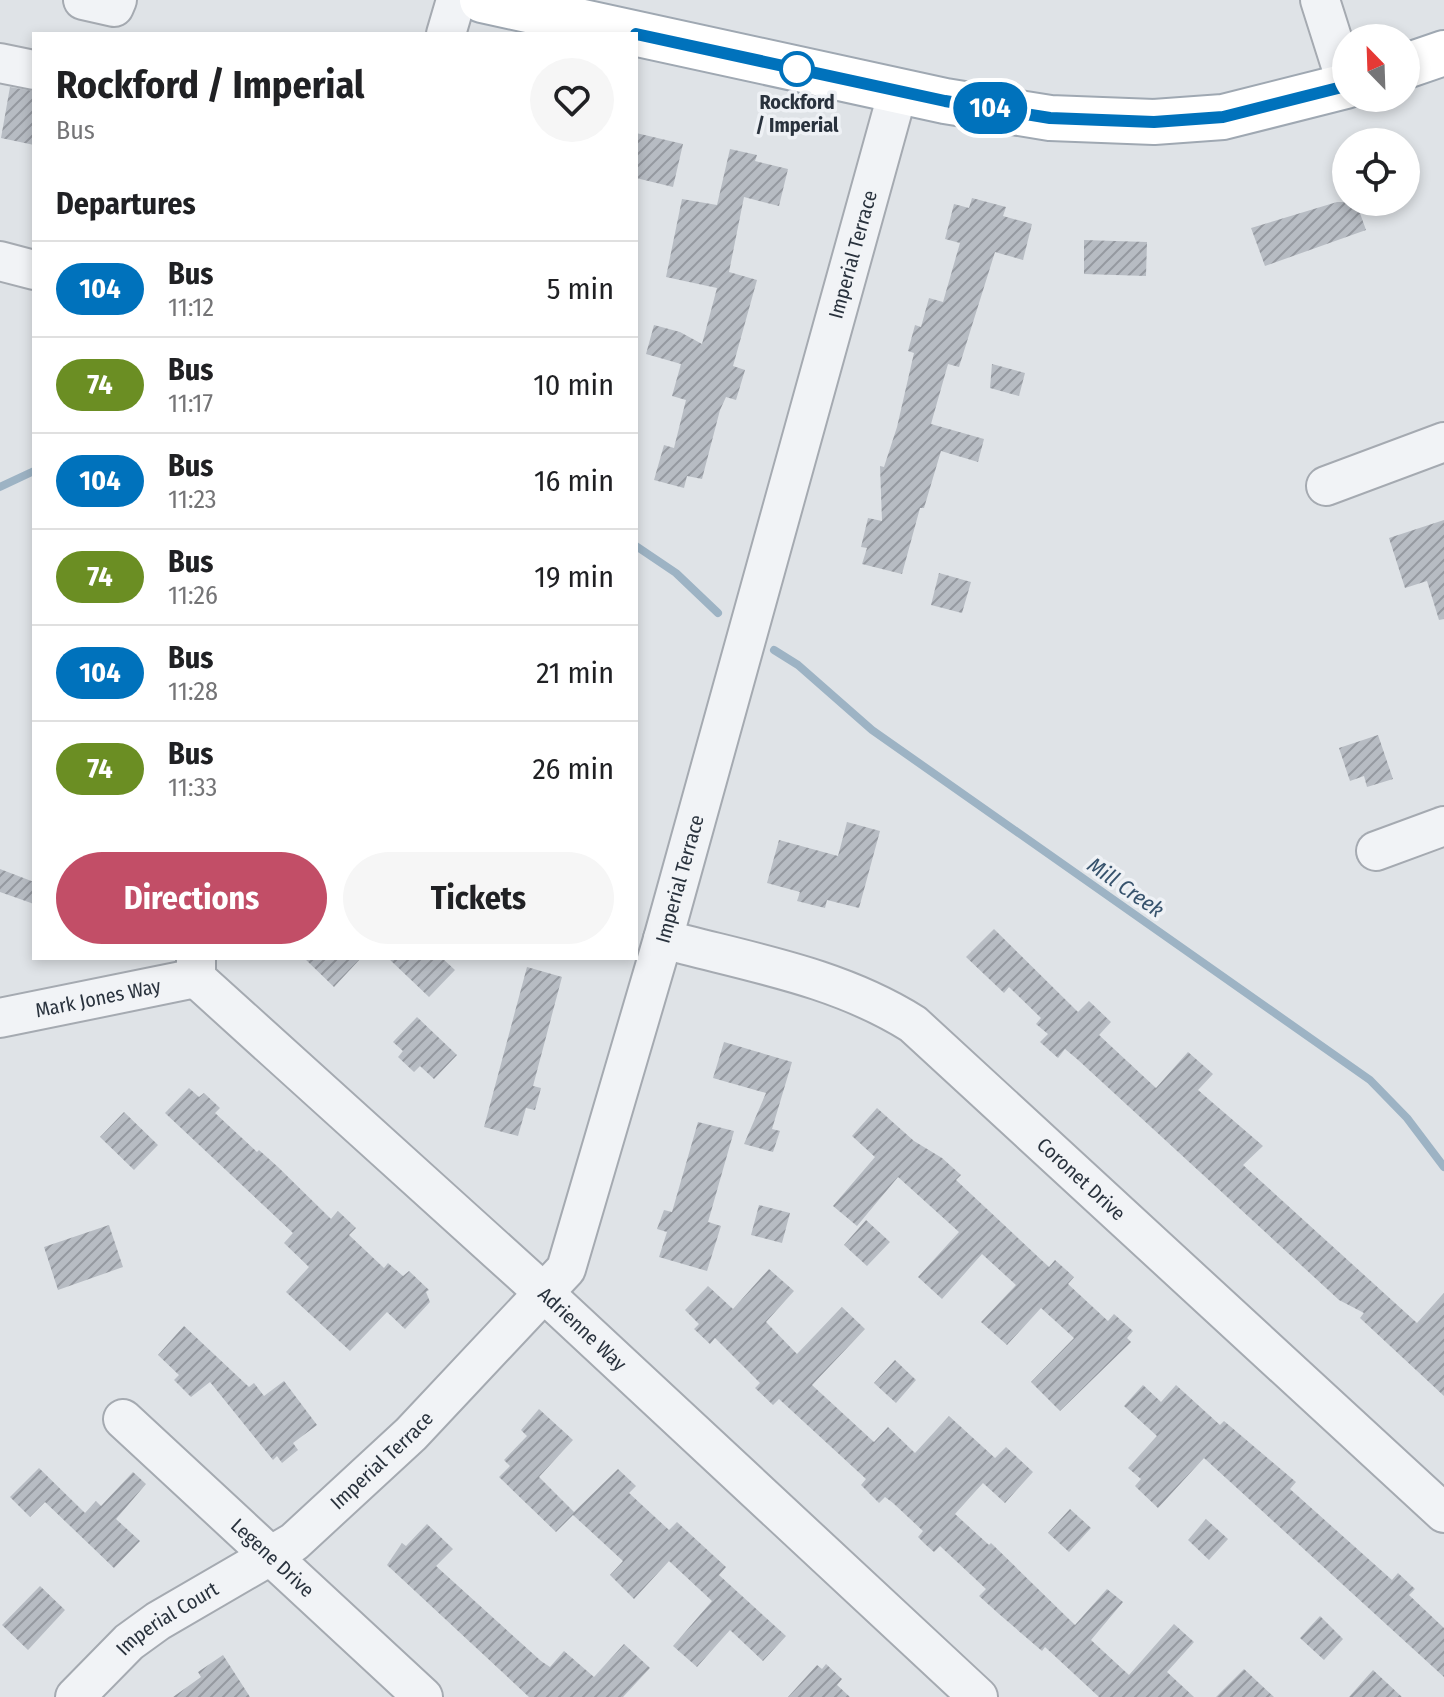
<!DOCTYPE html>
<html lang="en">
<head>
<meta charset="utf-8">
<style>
  body { margin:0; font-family:"Fira Sans Condensed",sans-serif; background:#f6f6f6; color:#202124; height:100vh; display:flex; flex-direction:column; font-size:30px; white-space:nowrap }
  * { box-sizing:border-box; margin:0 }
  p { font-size:26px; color:#757577 }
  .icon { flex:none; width:44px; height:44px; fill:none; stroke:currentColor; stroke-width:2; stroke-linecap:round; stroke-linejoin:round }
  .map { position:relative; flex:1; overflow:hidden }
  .panel { position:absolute; left:32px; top:32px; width:606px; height:928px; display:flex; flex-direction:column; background:#fff; border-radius:0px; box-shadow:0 4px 12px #0003 }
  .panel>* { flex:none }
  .badge { padding:0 16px; border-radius:26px; font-size:28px; line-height:52px }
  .needle { width:52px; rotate:337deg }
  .fabs { position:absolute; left:1332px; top:24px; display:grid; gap:16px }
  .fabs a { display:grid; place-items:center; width:88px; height:88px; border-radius:50%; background:#fff; box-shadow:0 4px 12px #0003; font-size:40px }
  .map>.badge { position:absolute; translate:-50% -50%; box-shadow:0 0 0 4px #fff }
  h2 { padding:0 24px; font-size:30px; line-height:72px }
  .round { display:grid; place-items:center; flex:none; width:84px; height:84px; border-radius:42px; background:#f6f6f6 }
  .summary { display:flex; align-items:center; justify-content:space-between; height:136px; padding:0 24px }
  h1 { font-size:38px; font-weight:700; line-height:60px }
  .button { display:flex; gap:16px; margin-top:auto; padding:16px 24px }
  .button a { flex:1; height:92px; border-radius:48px; background:#c24e67; color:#fff; font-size:32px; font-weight:700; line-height:92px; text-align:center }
  .button a+a { background:#f6f6f6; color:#202124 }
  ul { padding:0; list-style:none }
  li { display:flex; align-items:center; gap:24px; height:96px; padding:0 24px; border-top:2px solid #e0e0e0 }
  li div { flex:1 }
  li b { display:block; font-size:30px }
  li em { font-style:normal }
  li .badge { min-width:88px; font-weight:700; text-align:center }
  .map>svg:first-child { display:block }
</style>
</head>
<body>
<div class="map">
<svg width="1444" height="1697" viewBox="0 0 1444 1697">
  <defs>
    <pattern id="building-hatch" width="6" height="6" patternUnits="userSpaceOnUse" patternTransform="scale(2)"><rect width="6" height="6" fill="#b7bcc3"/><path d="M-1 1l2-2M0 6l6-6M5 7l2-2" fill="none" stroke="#9599a0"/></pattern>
  </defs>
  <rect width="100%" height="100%" fill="#dfe3e7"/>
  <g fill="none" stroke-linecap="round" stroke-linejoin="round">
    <path stroke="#9db3c4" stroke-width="8" d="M0 487 34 471
      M636 546 676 573 718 613
      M774 650 798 665 872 730 1370 1080 1407 1118 1444 1167"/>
  </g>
  <path fill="url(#building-hatch)" d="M10 87 34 91V145L1 138Z
    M636 133 683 144 673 187 636 178Z
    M730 149 757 155 755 161 788 169 779 206 744 197 729 272 757 280 733 366 745 370 736 400 726 397 720 410 702 479 687 476 684 488 654 480 664 445 674 448 686 400 672 396 681 364 646 354 654 325 680 332 702 344 717 288 666 277 682 199 717 205Z
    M972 198 1006 207 1003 216 1032 224 1023 260 995 252 959 367 948 364 931 424 984 439 978 462 941 451 924 508H920L902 574 862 564 867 548 861 547 868 518 882 521 880 466 884 467 897 427 914 353 908 351 915 325 921 327 929 298 943 302 960 243 945 239 954 204 969 208Z
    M1337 202H1356L1366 230 1265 266 1251 228Z
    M1084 240 1147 242 1146 276 1084 274Z
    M992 364 1025 373 1019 396 990 388Z
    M1444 520V619L1439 620 1427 581 1405 588 1389 538Z
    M939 573 971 582 962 613 931 605Z
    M1378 735 1393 779 1367 787 1364 776 1350 781 1339 748Z
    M847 822 880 831 859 908 827 900 825 908 797 901 800 892 767 883 779 840 838 856Z
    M0 869 34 882V904L0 892Z
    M994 929 1078 1012 1089 1001 1111 1022 1099 1035 1156 1088 1188 1052 1213 1074 1198 1090 1263 1146 1243 1165 1417 1323 1444 1293V1396L1360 1318 1364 1313 1339 1300 1077 1059 1065 1049 1058 1058 1040 1042 1048 1034 1036 1024 1041 1018 1009 987 1004 993 966 957Z
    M304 958H361L334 987Z
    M388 958H442L455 970 429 997Z
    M527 967 562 977 533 1086 541 1088 535 1110 526 1108 518 1136 484 1127Z
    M417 1017 457 1055 434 1079 420 1066 414 1072 398 1057 403 1051 393 1042Z
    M724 1042 792 1062 772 1129 780 1131 773 1152 744 1144 766 1093 713 1078Z
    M189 1088 199 1097 204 1093 220 1108 215 1113 257 1152 259 1150 278 1167 331 1219 338 1211 356 1228 349 1235 384 1268 388 1263 403 1276 409 1271 429 1290 426 1292 430 1302 405 1329 387 1312 350 1351 286 1292 309 1267 284 1243 293 1233 165 1113Z
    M877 1108 914 1141 942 1158 961 1175 956 1180 1049 1267 1055 1260 1074 1277 1068 1284 1108 1321 1114 1314 1133 1331 1127 1338 1131 1342 1060 1411 1031 1382 1074 1338 1041 1308 1007 1345 981 1322 1016 1285 982 1254 942 1299 918 1277 959 1232 898 1177 857 1226 833 1206 875 1157 852 1136Z
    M124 1112 158 1145 134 1170 100 1137Z
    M698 1122 734 1131 708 1222 721 1226 707 1271 659 1257 667 1232 657 1229 664 1210 672 1212Z
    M759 1205 790 1213 782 1243 751 1235Z
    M866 1220 890 1242 867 1266 844 1245Z
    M109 1225 123 1267 58 1290 44 1247Z
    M769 1269 794 1291 766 1322 797 1354 842 1307 865 1329 812 1385 874 1442 888 1427 915 1453 949 1416 995 1458 1006 1447 1033 1472 1005 1503 983 1483 955 1514 989 1545 991 1543 1075 1625 1107 1589 1123 1602 1091 1640 1129 1675 1174 1624 1194 1642 1167 1672 1194 1697H1099L1045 1647 1042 1651 999 1614 979 1596 986 1589 940 1546 934 1552 925 1544 918 1537 923 1531 893 1503 885 1497 879 1503 861 1485 866 1479 779 1399 773 1405 755 1388 760 1383 715 1338 710 1344 694 1329 699 1324 685 1310 708 1286 733 1309Z
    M184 1326 249 1387 254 1383 264 1396 284 1381 317 1425 293 1443 298 1450 282 1463 277 1456 273 1460 210 1382 191 1397 174 1380 179 1375 158 1355Z
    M895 1360 916 1380 896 1403 874 1383Z
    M1143 1385 1161 1402 1176 1385 1220 1425 1224 1421 1296 1482 1290 1489 1392 1580 1398 1573 1415 1589 1409 1595 1444 1628V1677L1204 1458 1158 1508 1139 1490 1135 1486 1141 1479 1128 1468 1157 1436 1124 1406Z
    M539 1409 573 1440 539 1477 574 1512 618 1469 636 1486 629 1493 669 1530 677 1522 726 1567 719 1575 786 1636 763 1661 730 1630 697 1667 673 1646 712 1601 669 1561 634 1599 610 1575 623 1561 573 1515 556 1532 499 1477 510 1466 504 1460 527 1436 521 1430Z
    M39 1468 85 1513 96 1501 101 1506 133 1472 146 1484 116 1519 140 1541 114 1568 45 1502 30 1517 10 1497Z
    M1070 1509 1091 1528 1069 1552 1048 1533Z
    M1206 1519 1228 1539 1209 1560 1188 1540Z
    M427 1524 453 1549 436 1566 541 1661 550 1667 564 1651 594 1677 624 1644 650 1668 623 1697H529L387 1565 402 1543 406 1546Z
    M40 1586 65 1610 28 1650 2 1625Z
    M1320 1616 1343 1639 1324 1660 1300 1638Z
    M223 1655 250 1697H173L201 1677 198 1672Z
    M826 1664 842 1679 837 1685 850 1697H788L817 1665 822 1669Z
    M1244 1669 1274 1697H1216Z
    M1373 1670 1402 1697H1349Z"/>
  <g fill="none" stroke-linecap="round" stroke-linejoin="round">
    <g stroke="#a5aab1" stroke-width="42">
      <g id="minor">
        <path d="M83 0 114 7 117 0"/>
        <path d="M1320 0 1346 82"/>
        <path d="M446 34 456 0"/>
        <path d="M0 63 34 70"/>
        <path d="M0 261 34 270"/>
        <path d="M1326 486 1444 442"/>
        <path d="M1376 851 1444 826"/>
        <path id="s1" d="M663 939C748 962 837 976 913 1024L1444 1513"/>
        <path id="s2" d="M196 958V978L544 1293 978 1697"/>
        <path id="s3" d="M0 1018 196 978"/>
        <path id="s4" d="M123 1419 423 1697"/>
        <path id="s5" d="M75 1697 129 1642 158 1621 294 1542 411 1434 566 1269 663 939 898 91"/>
      </g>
    </g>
    <g stroke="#9fa8b2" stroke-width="48">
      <path id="major" d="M482 0 945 101 1050 118 1154 122 1223 117 1346 86
        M1406 66 1444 53"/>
    </g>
    <use href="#minor" stroke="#f1f3f6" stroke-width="38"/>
    <use href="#major" stroke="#fff" stroke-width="44"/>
  </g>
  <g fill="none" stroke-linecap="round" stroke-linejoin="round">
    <g stroke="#fff" stroke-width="18">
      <path id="line" d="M636 34 945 101 1050 118 1154 122 1223 117 1346 86"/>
    </g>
    <use href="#line" stroke="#0072bc" stroke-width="12"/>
  </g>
  <circle fill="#fff" stroke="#0072bc" stroke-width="4" cx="797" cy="69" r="16"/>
  <g text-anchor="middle" stroke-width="7" stroke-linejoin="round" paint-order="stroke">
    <g font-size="20" font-weight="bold" fill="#29323d" stroke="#eef1f5">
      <text x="797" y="109">Rockford<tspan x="797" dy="23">/ Imperial</tspan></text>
    </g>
    <g font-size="20" fill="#29323d" stroke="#eef1f5">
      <text dy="7" stroke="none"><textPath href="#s5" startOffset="1710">Imperial Terrace</textPath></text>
      <text dy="7" stroke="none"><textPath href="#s5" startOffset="1062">Imperial Terrace</textPath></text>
      <text dy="7" stroke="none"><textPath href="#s3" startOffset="100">Mark Jones Way</textPath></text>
      <text dy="7" stroke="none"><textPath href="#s1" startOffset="494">Coronet Drive</textPath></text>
      <text dy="7" stroke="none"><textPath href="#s2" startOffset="542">Adrienne Way</textPath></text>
      <text dy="7" stroke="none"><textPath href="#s5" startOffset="390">Imperial Terrace</textPath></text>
      <text dy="7" stroke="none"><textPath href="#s4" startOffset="204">Legene Drive</textPath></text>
      <text dy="7" stroke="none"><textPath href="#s5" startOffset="122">Imperial Court</textPath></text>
    </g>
    <g font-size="22" font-style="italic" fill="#37536d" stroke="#eef1f5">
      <text transform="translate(1126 887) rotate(35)" y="8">Mill Creek</text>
    </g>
  </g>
</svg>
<div class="fabs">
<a><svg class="needle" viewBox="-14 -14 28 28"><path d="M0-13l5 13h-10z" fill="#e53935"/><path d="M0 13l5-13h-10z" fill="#757577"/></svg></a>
<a><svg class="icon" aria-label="locate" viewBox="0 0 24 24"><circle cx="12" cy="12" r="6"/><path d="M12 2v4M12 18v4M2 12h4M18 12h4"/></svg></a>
</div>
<b class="badge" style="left:990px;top:108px;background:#0072bc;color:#fff">104</b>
<section class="panel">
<div class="summary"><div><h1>Rockford / Imperial</h1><p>Bus</p></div><a class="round"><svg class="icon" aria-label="heart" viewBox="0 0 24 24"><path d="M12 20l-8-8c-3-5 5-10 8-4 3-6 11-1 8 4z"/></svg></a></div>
<h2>Departures</h2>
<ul>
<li><span class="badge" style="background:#0072bc;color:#fff">104</span><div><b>Bus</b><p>11:12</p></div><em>5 min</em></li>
<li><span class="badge" style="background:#6b8e23;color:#fff">74</span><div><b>Bus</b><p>11:17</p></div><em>10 min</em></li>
<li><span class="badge" style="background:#0072bc;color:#fff">104</span><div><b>Bus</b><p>11:23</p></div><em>16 min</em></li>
<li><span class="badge" style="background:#6b8e23;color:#fff">74</span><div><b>Bus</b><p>11:26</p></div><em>19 min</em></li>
<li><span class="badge" style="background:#0072bc;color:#fff">104</span><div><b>Bus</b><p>11:28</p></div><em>21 min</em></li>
<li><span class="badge" style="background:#6b8e23;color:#fff">74</span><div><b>Bus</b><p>11:33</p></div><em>26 min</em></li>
</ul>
<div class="button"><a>Directions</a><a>Tickets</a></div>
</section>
</div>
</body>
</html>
